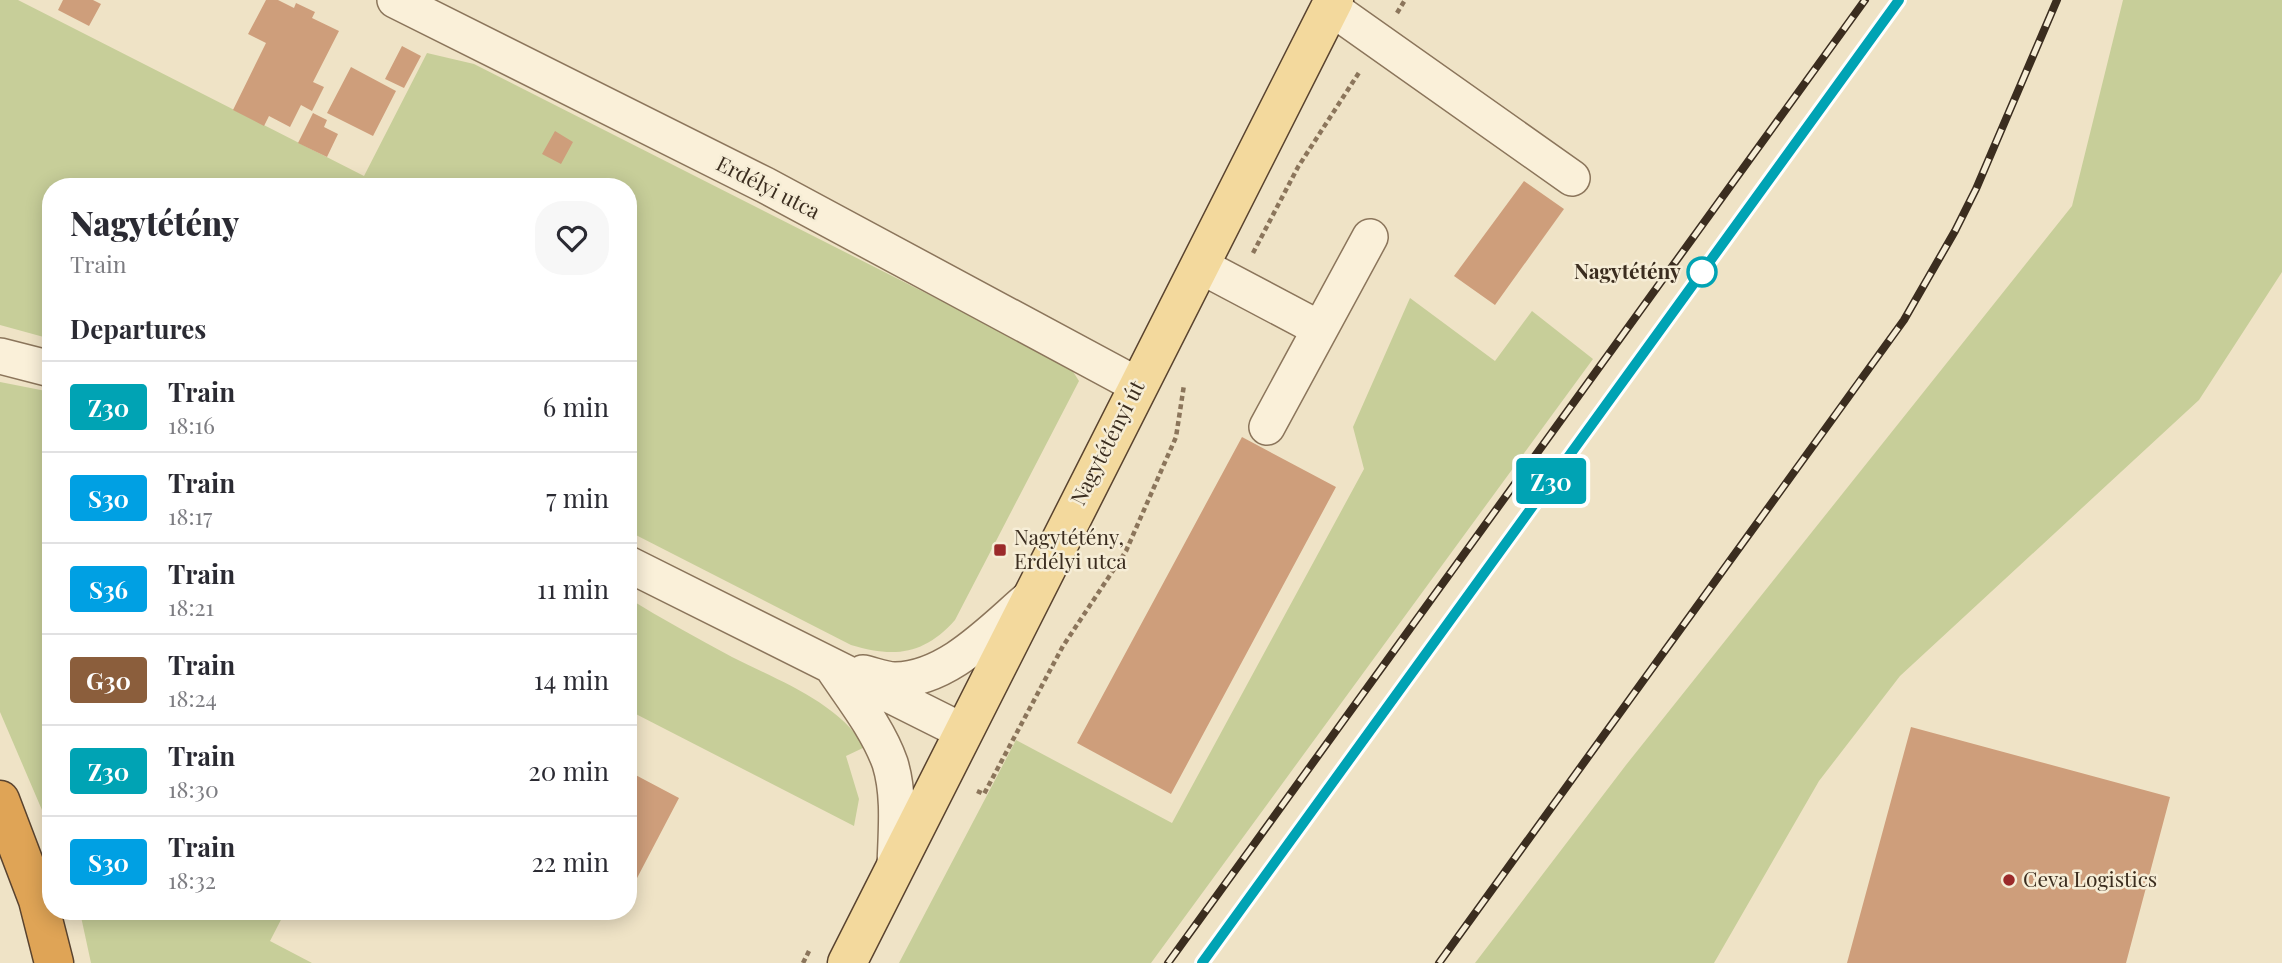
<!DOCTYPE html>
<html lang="en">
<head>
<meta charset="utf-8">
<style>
  body { margin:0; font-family:"Playfair Display",serif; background:#f7f7f7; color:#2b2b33; height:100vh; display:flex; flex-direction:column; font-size:26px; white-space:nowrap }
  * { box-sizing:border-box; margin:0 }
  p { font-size:23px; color:#7c7c81 }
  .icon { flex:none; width:38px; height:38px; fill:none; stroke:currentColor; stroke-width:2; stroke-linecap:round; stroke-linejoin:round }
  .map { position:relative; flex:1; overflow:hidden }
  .sheet { position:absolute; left:42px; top:178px; width:595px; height:742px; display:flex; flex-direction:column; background:#fff; border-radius:28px; box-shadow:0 4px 18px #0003 }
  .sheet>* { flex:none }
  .badge { padding:0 14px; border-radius:5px; font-size:24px; line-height:46px }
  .map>.badge { position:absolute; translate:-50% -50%; box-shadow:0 0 0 4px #fff }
  h2 { padding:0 28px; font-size:26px; line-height:63px }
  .round { display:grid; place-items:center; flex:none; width:74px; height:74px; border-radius:28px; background:#f7f7f7 }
  .summary { display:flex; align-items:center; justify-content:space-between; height:119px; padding:0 28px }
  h1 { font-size:33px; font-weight:800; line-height:52px }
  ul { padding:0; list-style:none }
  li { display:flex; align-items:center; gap:21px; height:91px; padding:0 28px; border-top:2px solid #e1e1e2 }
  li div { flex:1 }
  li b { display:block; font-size:26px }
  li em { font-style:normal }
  li .badge { min-width:77px; font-weight:700; text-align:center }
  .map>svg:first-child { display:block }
</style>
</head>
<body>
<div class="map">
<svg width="2282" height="963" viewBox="0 0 2282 963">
  <rect width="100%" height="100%" fill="#efe3c6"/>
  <path fill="#c7ce99" d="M0 0H18L364 176 427 53 474 64 1054 358 1072 370 1079 381 955 620C924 655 894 658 851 645L628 531V187H51V339L0 325Z
    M2123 0H2282V272L2199 400 1900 676 1819 781 1714 963H1475L1626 765 2072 206Z
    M1410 298 1495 361 1532 311 1593 359 1151 963H899L1016 740 1172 823 1364 469 1353 427Z
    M0 382 51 392V831L0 712Z
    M628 598C662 619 697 638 732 657 779 681 836 701 865 747L846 756 859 799 854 826 628 710Z
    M80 912H285L270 941 312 963H91Z"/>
  <path fill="#ce9e7b" d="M63 0H93L101 4 89 26 58 10Z
    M266 0H278L294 8 296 3 315 12 312 18 339 31 313 82 324 87 312 111 301 105 290 127 269 116 264 126 233 110 266 43 248 34Z
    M402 46 421 56 404 88 385 79Z
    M351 67 396 91 373 136 327 113Z
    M313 113 327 120 324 127 338 134 327 157 298 143Z
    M555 131 573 142 561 164 542 154Z
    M1524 181 1564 209 1495 305 1454 276Z
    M1242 437 1336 487 1171 794 1077 743Z
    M1911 727 2170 797 2126 963H1847Z
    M628 771 679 798 636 880 628 876Z"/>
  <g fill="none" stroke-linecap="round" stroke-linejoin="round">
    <g stroke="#8b755b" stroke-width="38">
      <path id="minor" d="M395 0 765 185 1137 385
        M1330 7 1572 178
        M1199 265 1320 329
        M0 356 51 369
        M1267 427 1370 237
        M628 564 964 732
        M833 668C853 698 878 729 890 763 900 795 896 833 895 867
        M863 673C873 675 885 680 895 680 949 679 993 629 1031 597"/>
    </g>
    <g stroke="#59432f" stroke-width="41">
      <path id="major" d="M847 963 1334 0"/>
    </g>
    <g stroke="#59432f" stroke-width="41">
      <path id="highway" d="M0 800 38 900 54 963"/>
    </g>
    <path stroke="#8b755b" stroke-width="4.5" stroke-dasharray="5 3.5" stroke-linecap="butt" d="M1397 13 1405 0
      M1253 253 1298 167 1360 71
      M977 791 984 794 1063 646 1126 551 1176 437 1184 385
      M803 963 809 951"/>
    <use href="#minor" stroke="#faf0d9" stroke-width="35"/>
    <use href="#major" stroke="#f3d99d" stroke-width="38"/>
    <use href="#highway" stroke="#dfa456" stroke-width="38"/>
    <g stroke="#3b2d1f" stroke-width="8">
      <path id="rail" d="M1168 963 1865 0
        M1202 963 1899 0
        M1439 963 1904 320 1955 231 1976 189 2057 0"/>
    </g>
    <use href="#rail" stroke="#f6edd6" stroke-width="5" stroke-dasharray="16" stroke-linecap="butt"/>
  </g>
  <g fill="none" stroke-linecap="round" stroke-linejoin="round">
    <g stroke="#fff" stroke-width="16">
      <path id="line" d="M1202 963 1899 0"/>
    </g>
    <use href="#line" stroke="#00a3b4" stroke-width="10"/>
  </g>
  <circle fill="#fff" stroke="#00a3b4" stroke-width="3.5" cx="1702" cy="272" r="14"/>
  <g fill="#9b2a2a" stroke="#f6edd6" stroke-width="2.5">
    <rect x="993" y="543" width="14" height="14" rx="3.5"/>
    <circle cx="2009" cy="880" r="7"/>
  </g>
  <g text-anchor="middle" stroke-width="5" stroke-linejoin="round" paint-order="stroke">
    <g font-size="21" fill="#3b2d1f" stroke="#f6edd6">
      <text transform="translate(768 188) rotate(27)" y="7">Erdélyi utca</text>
      <text transform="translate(1108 443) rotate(-63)" y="7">Nagytétényi út</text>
    </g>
    <g font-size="21" font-weight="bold" fill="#3b2d1f" stroke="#f6edd6" text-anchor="end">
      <text x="1681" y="279">Nagytétény</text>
    </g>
    <g font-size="21" fill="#3b2d1f" stroke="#f6edd6" text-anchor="start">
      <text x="1014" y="545">Nagytétény,<tspan x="1014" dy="24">Erdélyi utca</tspan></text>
      <text x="2023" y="887">Ceva Logistics</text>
    </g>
  </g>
</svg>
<b class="badge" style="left:1551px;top:481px;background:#00a3b4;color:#fff">Z30</b>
<section class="sheet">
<div class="summary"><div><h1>Nagytétény</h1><p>Train</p></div><a class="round"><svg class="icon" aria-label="heart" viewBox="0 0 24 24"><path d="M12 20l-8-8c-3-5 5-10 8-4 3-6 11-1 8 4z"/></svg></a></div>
<h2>Departures</h2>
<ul>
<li><span class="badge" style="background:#00a3b4;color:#fff">Z30</span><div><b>Train</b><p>18:16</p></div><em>6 min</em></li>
<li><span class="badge" style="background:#00a0e3;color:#fff">S30</span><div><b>Train</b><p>18:17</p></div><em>7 min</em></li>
<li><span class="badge" style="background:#00a0e3;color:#fff">S36</span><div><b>Train</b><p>18:21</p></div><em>11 min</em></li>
<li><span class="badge" style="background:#8b5e3c;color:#fff">G30</span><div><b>Train</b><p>18:24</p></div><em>14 min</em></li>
<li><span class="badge" style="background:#00a3b4;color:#fff">Z30</span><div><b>Train</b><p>18:30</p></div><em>20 min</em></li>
<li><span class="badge" style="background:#00a0e3;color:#fff">S30</span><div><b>Train</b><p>18:32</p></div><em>22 min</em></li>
</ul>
</section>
</div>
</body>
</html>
